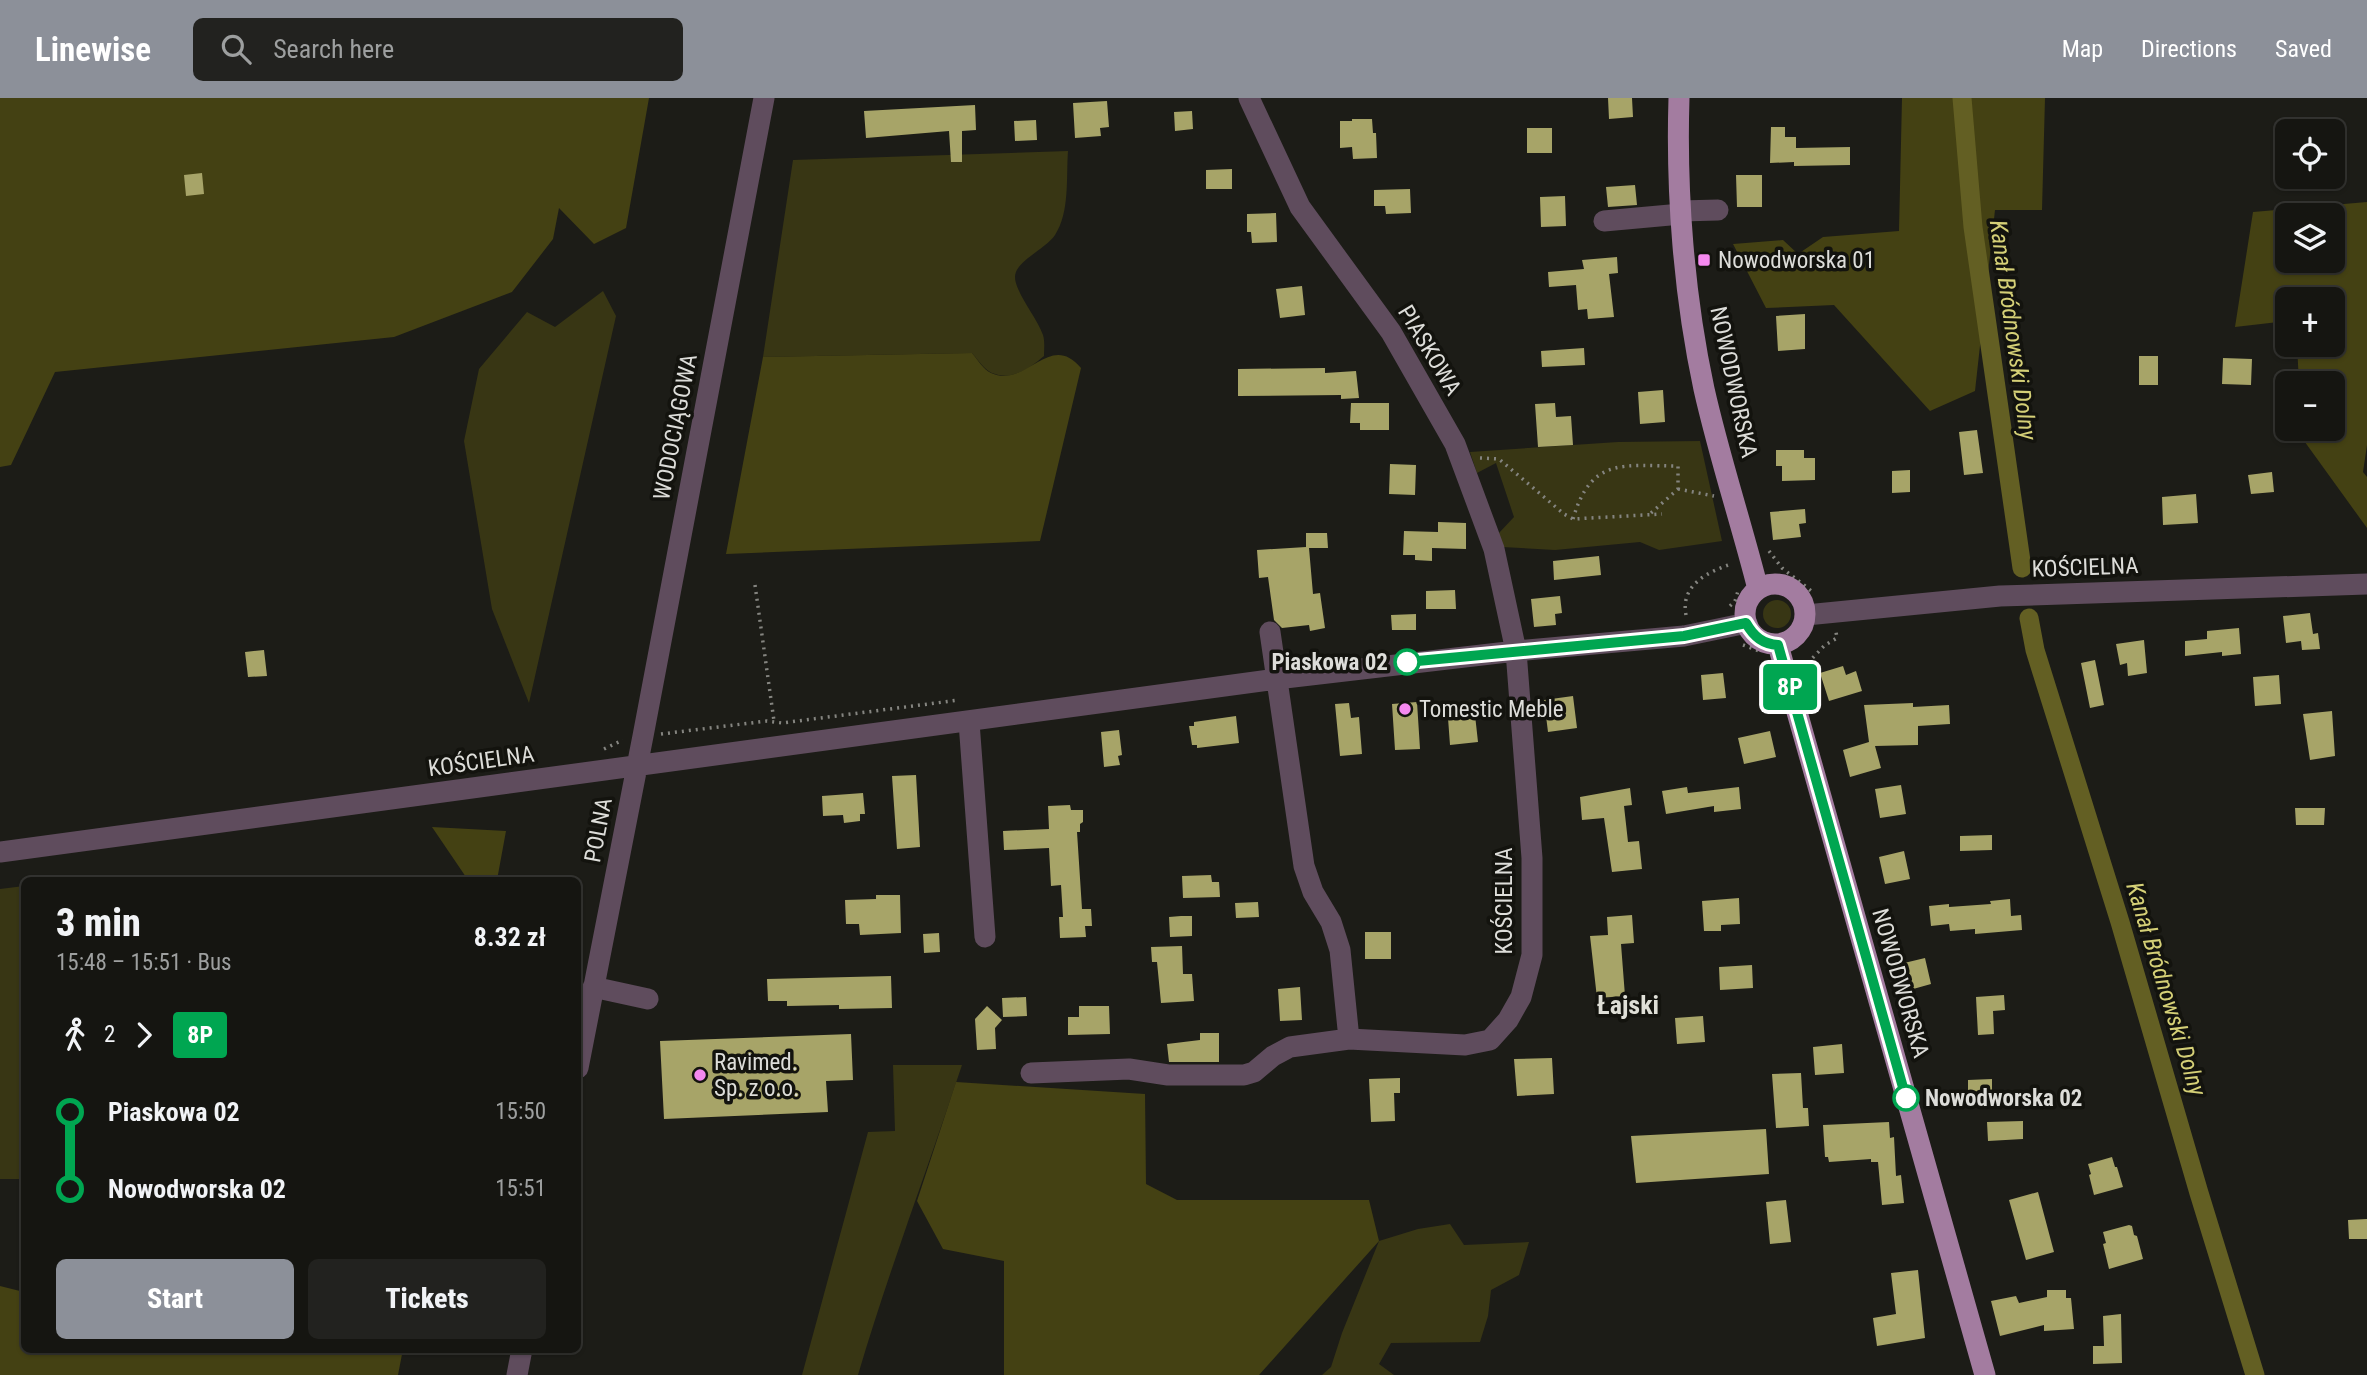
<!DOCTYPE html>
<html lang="en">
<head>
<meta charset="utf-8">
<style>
  body { margin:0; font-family:"Roboto Condensed",sans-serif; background:#22221f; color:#f1f3f6; height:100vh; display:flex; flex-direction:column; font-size:26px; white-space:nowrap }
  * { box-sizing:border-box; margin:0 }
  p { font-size:23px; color:#9d9f9f }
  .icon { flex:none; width:38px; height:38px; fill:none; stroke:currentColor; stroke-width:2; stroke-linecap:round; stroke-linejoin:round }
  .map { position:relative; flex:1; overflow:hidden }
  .details { position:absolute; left:21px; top:779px; width:560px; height:476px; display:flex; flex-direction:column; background:#151511; border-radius:10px; box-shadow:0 2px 5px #0004,0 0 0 2px #343431 }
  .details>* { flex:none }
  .badge { padding:0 14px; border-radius:5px; font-size:24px; line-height:46px }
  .tools { position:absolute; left:2275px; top:21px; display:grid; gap:14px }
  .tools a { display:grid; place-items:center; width:70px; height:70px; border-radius:10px; background:#151511; box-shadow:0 2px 5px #0004,0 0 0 2px #343431; font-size:35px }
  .map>.badge { position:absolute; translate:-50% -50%; box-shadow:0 0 0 4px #fff }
  .legs { display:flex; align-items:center; gap:10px; height:77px; padding:0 35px; font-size:23px }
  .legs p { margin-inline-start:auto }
  .headline { display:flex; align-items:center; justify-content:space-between; height:119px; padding:0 35px }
  h1 { font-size:38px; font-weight:800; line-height:52px }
  .primary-button { display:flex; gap:14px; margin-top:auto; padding:14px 35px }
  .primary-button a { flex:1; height:80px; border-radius:10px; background:#8c9099; color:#fff; font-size:28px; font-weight:800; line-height:80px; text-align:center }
  .primary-button a+a { background:#22221f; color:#f1f3f6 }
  ul { padding:0 35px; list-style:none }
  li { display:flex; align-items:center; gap:24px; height:77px; font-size:26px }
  li i { display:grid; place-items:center; width:10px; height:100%; margin:0 9px; background:currentColor }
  li i::after { content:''; width:18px; height:18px; margin:-9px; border:5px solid; border-radius:50%; background:#151511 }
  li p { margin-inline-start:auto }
  li:first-child i { background:linear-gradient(#0000 50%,currentColor 0) }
  li:last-child i { background:linear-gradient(currentColor 50%,#0000 0) }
  header { display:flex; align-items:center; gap:42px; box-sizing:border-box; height:98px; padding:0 35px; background:#8c9099; color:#fff }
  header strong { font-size:33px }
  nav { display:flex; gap:38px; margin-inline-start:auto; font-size:24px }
  .search { width:490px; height:63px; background:#22221f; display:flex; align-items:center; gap:18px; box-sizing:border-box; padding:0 24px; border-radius:10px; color:#9d9f9f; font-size:26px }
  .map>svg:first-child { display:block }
</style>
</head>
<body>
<header>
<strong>Linewise</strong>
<div class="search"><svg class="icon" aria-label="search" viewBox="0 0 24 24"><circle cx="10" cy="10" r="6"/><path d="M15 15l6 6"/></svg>Search here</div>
<nav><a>Map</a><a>Directions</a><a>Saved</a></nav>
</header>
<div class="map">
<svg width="2367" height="1277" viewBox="0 0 2367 1277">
  <rect width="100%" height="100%" fill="#1c1c17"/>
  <path fill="#383614" d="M1068 53C1066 80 1070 114 1055 137 1046 151 1015 163 1015 179 1015 194 1038 221 1043 237 1045 243 1044 252 1044 258 1030 270 1012 283 992 275 985 272 977 261 972 255L763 259 793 62Z
    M603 193 616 218 529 605 492 511 464 343 479 271 527 214 555 229Z
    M1700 343 1722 443 1659 452 1640 444 1555 452 1502 449 1498 436 1514 419 1496 365 1477 375 1470 354 1618 344Z
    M1763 516a14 14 0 1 1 28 0a14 14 0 1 1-28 0Z
    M24 788V1081H0V791Z
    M893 967H962C928 1070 889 1172 858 1277H802L868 1034 895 1033Z
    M1450 1126 1464 1147 1529 1144 1519 1177 1491 1192 1488 1218 1480 1244 1391 1245 1379 1266 1394 1277H1322L1331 1269 1342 1235 1379 1143 1418 1131Z"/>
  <path fill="#444113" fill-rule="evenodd" d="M0 0H649L626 130 594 146 559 110 553 141 512 194 394 239 55 274 11 367 0 369Z
    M1902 0H2045L2042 112H1995L1975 293 1930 313 1834 207 1766 210 1733 146 1783 142 1798 156 1823 139 1899 133Z
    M2367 104V347L2363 374 2367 379V430L2302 340 2301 331H2333V285H2299L2297 247H2333V201H2287V223L2235 229 2253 114ZM2333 117V163H2287V117Z
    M972 255C977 261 984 272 991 275 1027 291 1049 232 1081 270L1040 443 726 456 763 259Z
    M432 729 506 733 497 782H468Z
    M956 984 1145 996 1146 1086 1177 1102H1369L1379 1143 1259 1277H1004V1163L943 1151 917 1103Z
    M0 1188 24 1194V1251H403L398 1277H0Z"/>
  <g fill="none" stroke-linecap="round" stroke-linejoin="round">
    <path stroke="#635f23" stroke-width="19" d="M1962 0 1973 129 2022 470
      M2029 520 2035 552 2120 824 2199 1095 2255 1277"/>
  </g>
  <path fill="#a7a468" d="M1608 0H1632L1633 19 1609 21Z
    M1107 3 1109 29 1100 30 1101 38 1075 40 1073 5Z
    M975 7 976 32 962 33V64H951L949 33 866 40 864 13Z
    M1192 13 1193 31 1175 33 1174 14Z
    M1352 21H1372L1373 35H1376L1377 60 1353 61 1352 49 1340 50V23H1352Z
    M1036 22 1037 42 1015 43 1014 23Z
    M1771 29H1785V39H1796V50L1850 49V67L1794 68V64L1770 65Z
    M1527 30H1552V55H1527Z
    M1232 71V91H1206V72Z
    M202 75 204 96 186 98 184 77Z
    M1736 77H1762V109H1737Z
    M1635 87 1637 107 1608 109 1606 89Z
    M1410 91 1411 115 1386 116 1385 108H1374V92Z
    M1565 98 1566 128 1541 129 1540 99Z
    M1276 115 1277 144 1252 145 1251 134H1247V116Z
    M1617 159 1618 175 1609 176 1614 219 1588 221 1587 211 1578 212 1576 187 1549 189 1548 174 1584 171 1582 162Z
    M1302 188 1305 217 1280 220 1276 191Z
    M1805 216V251L1778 253 1776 218Z
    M1584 250 1585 267 1542 269 1541 253Z
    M2139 258H2158V287H2139Z
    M2223 260 2252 261 2251 287 2222 286Z
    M1325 270V275L1356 273 1359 300 1341 301V297L1238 298V271Z
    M1663 292 1665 324 1640 326 1638 294Z
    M1351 305H1389V332H1360V325H1350Z
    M1555 305 1556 319 1571 318 1573 347 1538 349 1535 306Z
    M1977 332 1983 375 1964 377 1959 334Z
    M1776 352H1804V360H1815V382L1782 383V368H1776Z
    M1390 366 1416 367 1415 397 1389 396Z
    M1910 372V394L1892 395V373Z
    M2272 374 2274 394 2251 396 2248 377Z
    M2196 396 2198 425 2163 427 2162 399Z
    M1805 411 1806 425 1799 426 1801 439 1773 442 1770 414Z
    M1438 424 1466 425V451L1432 450V463L1415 462V457H1403L1404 433 1438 434Z
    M1306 435H1327L1328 450H1309L1313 496 1320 495 1325 530 1310 533 1309 527 1282 530 1274 522 1268 479 1259 480 1257 452 1306 449Z
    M1599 458 1601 477 1554 482 1553 463Z
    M1455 492 1456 511H1426V493Z
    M1560 498 1562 515 1555 516 1556 527 1534 529 1531 501Z
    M2310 515 2313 536 2318 535 2320 551 2302 552 2301 543 2286 545 2283 518Z
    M1416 516V532H1392L1391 517Z
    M2239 530 2241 556 2222 558V554L2185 558V543L2207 541V533Z
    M2144 542 2147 575 2128 578 2127 565 2120 567 2116 546Z
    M264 552 267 578 248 579 245 554Z
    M2095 562 2104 607 2090 610 2081 565Z
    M1843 568 1846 577 1856 573 1862 593 1829 603 1820 575Z
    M1723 575 1726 600 1703 602 1701 577Z
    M2279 577 2281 606 2255 608 2253 579Z
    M1573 598 1577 630 1548 634 1544 602Z
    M1417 604 1420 651 1395 652 1392 606Z
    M1349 605 1351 620 1359 619 1362 656 1340 658 1335 606Z
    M1913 605V609L1949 607 1950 626 1918 628V647L1875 648 1881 670 1850 679 1843 652 1869 644 1864 607Z
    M2332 613 2335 658 2310 662 2303 616Z
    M1475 617 1478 644 1450 647 1448 620Z
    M1236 618 1239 645 1197 650V647H1192L1189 628H1194V624Z
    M1119 632 1122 657 1118 658 1120 667 1104 669 1101 634Z
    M1770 633 1776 659 1744 666 1738 640Z
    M916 677 920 749 897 751 892 678Z
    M1901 687 1906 716 1880 720 1875 691Z
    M1687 689 1688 695 1739 689 1741 711 1714 714V708L1666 716 1662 693Z
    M1630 690 1632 707 1624 708 1628 744 1639 743 1642 771 1612 774 1604 720 1582 722 1580 699Z
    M863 695 865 716H860V723L844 725 843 717 823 718 822 698Z
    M1070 707 1071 712H1083V724L1080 726V734H1077L1082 811H1091L1092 828H1085L1086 839 1060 840 1059 819H1063L1061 787 1051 788 1049 750 1004 752 1003 733 1049 731 1048 708Z
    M2295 710H2325L2324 727H2296Z
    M1992 737V752L1960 753V738Z
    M1904 753 1910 781 1885 786 1879 759Z
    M1211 777 1212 784H1219L1220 799 1183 800 1182 778Z
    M876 797H900L901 835 860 837 859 826H846L845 802 876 801Z
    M1739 800 1740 826 1721 827V833H1704L1702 803Z
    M2010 801 2011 818 2021 817 2022 832 1975 836V831L1950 833 1949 826 1931 828 1929 808 1949 806V809L1991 806 1990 803Z
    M1258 804 1259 819 1236 820 1235 805Z
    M1632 817 1634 845 1621 846 1625 898 1597 900 1590 838 1608 837 1607 819Z
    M1181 818H1192V838L1170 839 1169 819Z
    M1365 834H1391V861H1365Z
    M939 835 940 854 924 855 923 836Z
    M1182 848 1183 876H1192L1194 903 1161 905 1157 864H1152L1151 849Z
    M1925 860 1931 886 1906 893 1900 866Z
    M1752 867 1753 890 1720 892 1719 869Z
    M891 878 892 910 839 911V907L787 908V903H768L767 881Z
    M1300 889 1302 922 1280 923 1278 891Z
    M2004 897 2005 912 1993 913 1994 936 1978 937 1976 899Z
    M1026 899 1027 918 1003 919 1002 900Z
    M987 908 1002 922 995 930 996 951 977 952 975 921Z
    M1079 908H1109L1110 936 1068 937V919H1079Z
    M1703 918 1705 944 1677 946 1675 920Z
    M1200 935H1219V964H1169L1167 946 1200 942Z
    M851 936 853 982 826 983 828 1014 664 1021 660 943Z
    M1842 946 1844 975 1815 977 1813 949Z
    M1552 960 1554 996 1517 998 1514 961Z
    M1801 975 1803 1010H1808L1809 1028 1776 1030 1772 976Z
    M1400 980V995H1394L1395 1023 1371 1024 1369 981Z
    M1992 981V1008L1968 1009V982Z
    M2023 1023V1041L1988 1043 1987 1024Z
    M1889 1024 1890 1040 1894 1039 1896 1078 1901 1077 1904 1105 1882 1107 1878 1064H1871V1061L1829 1064 1828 1059H1825L1823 1027Z
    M1766 1031 1769 1076 1636 1085 1631 1038Z
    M2112 1059 2115 1069H2117L2123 1089 2094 1097 2089 1077 2091 1076 2088 1066Z
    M2038 1094 2054 1154 2026 1162 2009 1102Z
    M1786 1102 1791 1144 1770 1146 1766 1104Z
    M2367 1121V1141H2349L2348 1122Z
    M2129 1127 2132 1128 2134 1137 2137 1138 2143 1161 2109 1171 2103 1146 2106 1145 2103 1134Z
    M1918 1172 1925 1240 1877 1248 1873 1220 1896 1216 1891 1175Z
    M2047 1192H2066V1200H2071L2074 1231 2044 1233V1227L2000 1238 1991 1203 2016 1198 2019 1205 2047 1199Z
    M2121 1216 2122 1265 2093 1266V1248H2104L2103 1218Z"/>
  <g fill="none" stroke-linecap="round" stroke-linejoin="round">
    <path stroke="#858580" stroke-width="3.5" stroke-dasharray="2 5" stroke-linecap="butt" d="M1480 360 1499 361 1564 416 1573 421 1662 416
      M1678 391 1714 398
      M1651 415 1678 391
      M1573 421C1591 358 1625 368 1678 368V391
      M1769 453 1782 470 1814 495
      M755 487 774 623
      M1730 508 1735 503 1738 493
      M1686 517C1680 487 1708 474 1731 466
      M1743 547 1759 553
      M1803 570 1825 547 1837 540 1836 534
      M661 636 767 623 782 625 959 602
      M604 651 623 642"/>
    <path stroke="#5f4c5d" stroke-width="21" d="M1681 113 1718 112
      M1604 123 1681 116
      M1806 517 2000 498 2367 486
      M1270 534 1304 768 1313 794 1331 824 1340 852 1349 941
      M969 624 985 839
      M0 754 1276 581 1516 553 1684 538 1747 525
      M593 889 648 901
      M578 970 643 638 764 0
      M1031 975 1129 971 1168 977H1244L1254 974 1273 958 1290 949 1349 941 1465 947 1490 942 1508 922 1521 899 1532 857V760L1516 553 1494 451 1455 346 1391 234 1300 109 1249 0
      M517 1277 522 1251"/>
    <path stroke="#a37ca0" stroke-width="21" d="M1679 0C1676 95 1684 198 1704 291 1719 358 1741 424 1758 491
      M1745 516a30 30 0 1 1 60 0a30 30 0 1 1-60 0Z
      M1778 547 1985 1277"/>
  </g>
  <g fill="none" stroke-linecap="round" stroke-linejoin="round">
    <g stroke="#fff" stroke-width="16">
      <path id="line-1" d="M1407 564 1684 538 1746 525C1754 539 1763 546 1778 547L1906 1000"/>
    </g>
    <use href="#line-1" stroke="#00a651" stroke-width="10"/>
  </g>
  <g fill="#f589ef" stroke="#13130e" stroke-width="2.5">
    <rect x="1697" y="155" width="14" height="14" rx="3.5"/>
    <circle cx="1405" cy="611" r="7"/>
    <circle cx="700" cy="977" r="7"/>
  </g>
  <g fill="#fff" stroke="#00a651" stroke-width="3.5">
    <circle cx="1407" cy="564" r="12"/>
    <circle cx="1906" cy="1000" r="12"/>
  </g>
  <g text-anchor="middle" stroke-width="7" stroke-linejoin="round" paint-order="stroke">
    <g font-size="23" fill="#ddddd9" stroke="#13130e" text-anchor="start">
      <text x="1718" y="170">Nowodworska 01</text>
      <text x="1419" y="619">Tomestic Meble</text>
      <text x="714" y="972">Ravimed.<tspan x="714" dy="26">Sp. z o.o.</tspan></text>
    </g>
    <g font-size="23" fill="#ddddd9" stroke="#13130e">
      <text transform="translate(1430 252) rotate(59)" y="8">PIASKOWA</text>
      <text transform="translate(1734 284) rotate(78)" y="8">NOWODWORSKA</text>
      <text transform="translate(675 329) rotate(-79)" y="8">WODOCIĄGOWA</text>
      <text transform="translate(2085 469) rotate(-2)" y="8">KOŚCIELNA</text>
      <text transform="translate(481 663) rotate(-8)" y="8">KOŚCIELNA</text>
      <text transform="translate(598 732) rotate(-79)" y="8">POLNA</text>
      <text transform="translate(1504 803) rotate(-90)" y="8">KOŚCIELNA</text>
      <text transform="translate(1901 885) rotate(74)" y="8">NOWODWORSKA</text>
    </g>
    <g font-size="23" font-weight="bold" fill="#ddddd9" stroke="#13130e" text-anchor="end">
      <text x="1388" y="572">Piaskowa 02</text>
      <text x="1925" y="1008" text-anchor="start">Nowodworska 02</text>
    </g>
    <g font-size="24" font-style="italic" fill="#d5d077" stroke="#13130e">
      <text transform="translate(2013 232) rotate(82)" y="8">Kanał Bródnowski Dolny</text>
      <text transform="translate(2166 891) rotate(73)" y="8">Kanał Bródnowski Dolny</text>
    </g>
    <g font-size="26" font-weight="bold" fill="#dfdfd7" stroke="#13130e">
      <text x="1628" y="916">Łajski</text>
    </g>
  </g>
</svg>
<div class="tools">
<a><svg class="icon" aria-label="locate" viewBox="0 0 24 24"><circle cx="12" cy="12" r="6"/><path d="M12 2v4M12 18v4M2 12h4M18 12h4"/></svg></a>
<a><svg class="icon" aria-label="layers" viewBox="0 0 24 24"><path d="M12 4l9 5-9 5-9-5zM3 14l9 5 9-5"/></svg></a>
<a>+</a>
<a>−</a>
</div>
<b class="badge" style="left:1790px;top:589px;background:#00a651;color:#fff">8P</b>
<section class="details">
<div class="headline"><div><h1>3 min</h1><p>15:48 – 15:51 · Bus</p></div><b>8.32 zł</b></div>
<div class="legs"><svg class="icon" aria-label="walk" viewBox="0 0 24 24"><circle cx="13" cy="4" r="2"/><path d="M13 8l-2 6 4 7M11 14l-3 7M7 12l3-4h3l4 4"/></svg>2<svg class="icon" aria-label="forward" viewBox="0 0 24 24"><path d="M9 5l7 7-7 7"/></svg><b class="badge" style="background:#00a651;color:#fff">8P</b></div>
<ul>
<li><i style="color:#00a651"></i><b>Piaskowa 02</b><p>15:50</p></li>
<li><i style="color:#00a651"></i><b>Nowodworska 02</b><p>15:51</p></li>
</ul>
<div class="primary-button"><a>Start</a><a>Tickets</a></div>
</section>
</div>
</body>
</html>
